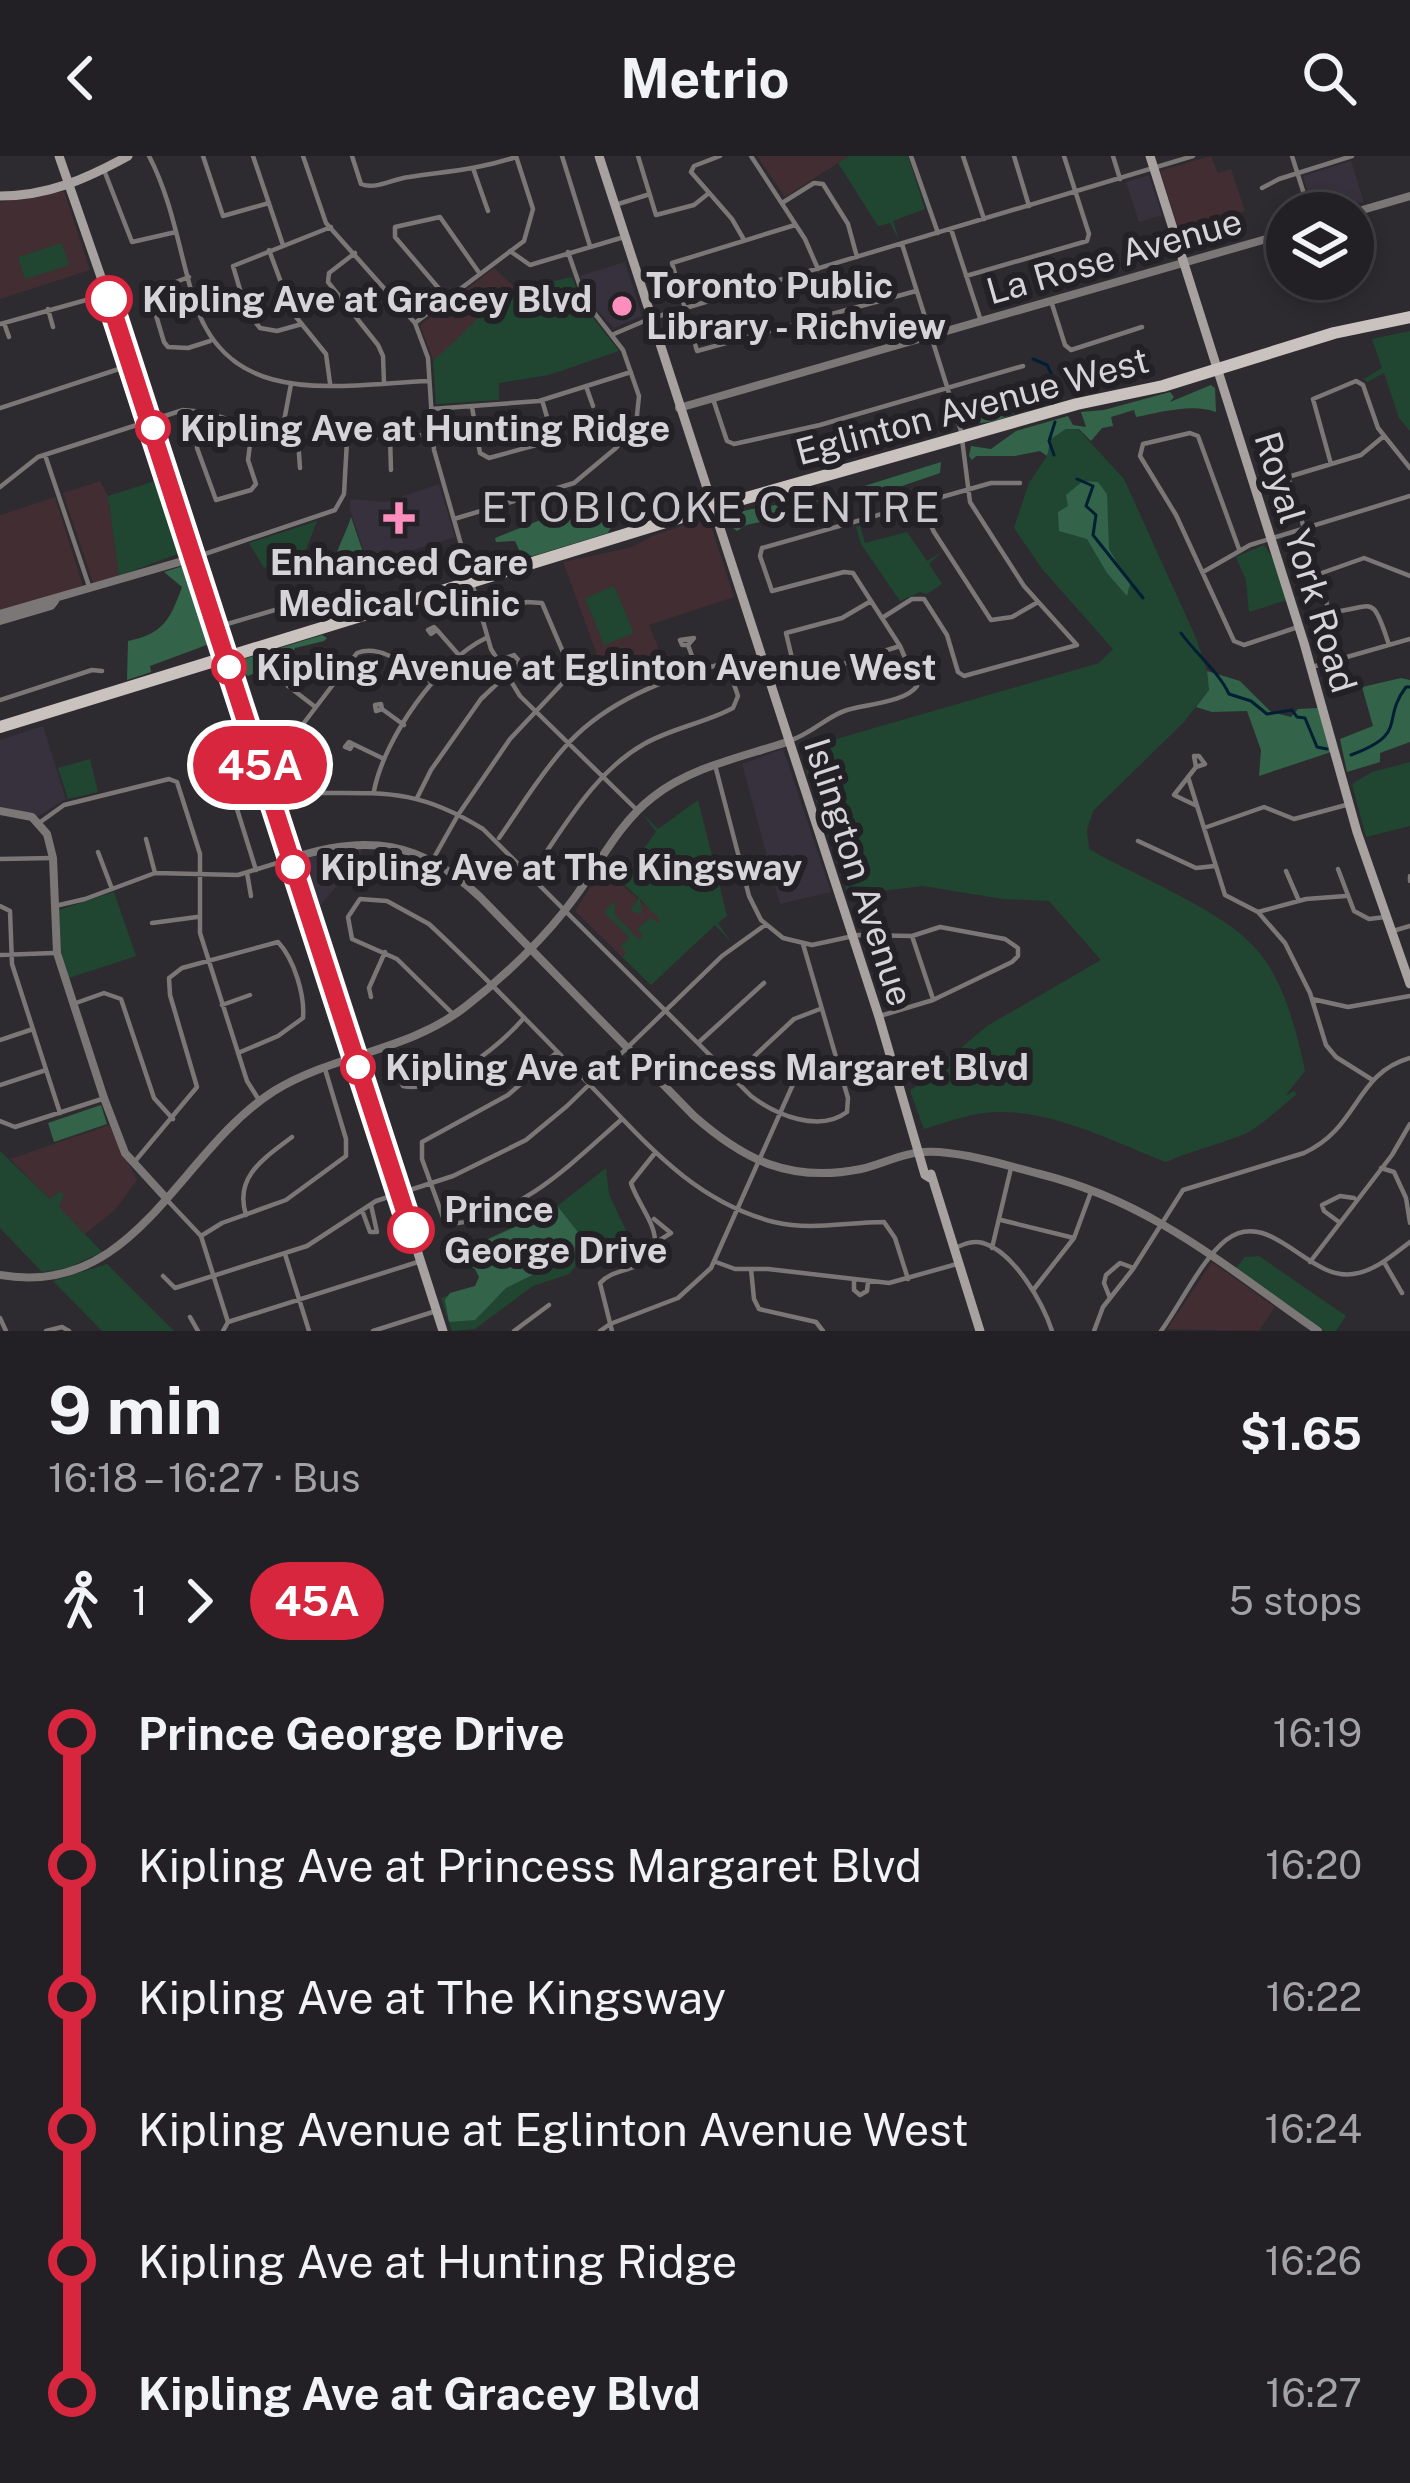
<!DOCTYPE html>
<html lang="en">
<head>
<meta charset="utf-8">
<style>
  body { margin:0; font-family:"Public Sans",sans-serif; background:#2a282c; color:#f1f3f6; height:100vh; display:flex; flex-direction:column; font-size:45px; white-space:nowrap }
  * { box-sizing:border-box; margin:0 }
  p { font-size:39px; color:#a2a3a6 }
  .icon { flex:none; width:66px; height:66px; fill:none; stroke:currentColor; stroke-width:2; stroke-linecap:round; stroke-linejoin:round }
  .map { position:relative; height:1175px; overflow:hidden }
  .details { display:flex; flex-direction:column; background:#222024; flex:1 }
  .details>* { flex:none }
  .badge { padding:0 24px; border-radius:39px; font-size:42px; line-height:78px }
  .controls { position:absolute; left:1266px; top:36px; display:grid; gap:24px }
  .controls a { display:grid; place-items:center; width:108px; height:108px; border-radius:50%; background:#222024; box-shadow:0 6px 18px #0003,0 0 0 3px #3f3e41; font-size:60px }
  .map>.badge { position:absolute; translate:-50% -50%; box-shadow:0 0 0 6px #fff }
  .legs { display:flex; align-items:center; gap:18px; height:132px; padding:0 48px; font-size:39px }
  .legs p { margin-inline-start:auto }
  .head { display:flex; align-items:center; justify-content:space-between; height:204px; padding:0 48px }
  h1 { font-size:66px; font-weight:700; line-height:90px }
  ul { padding:0 48px; list-style:none }
  li { display:flex; align-items:center; gap:42px; height:132px; font-size:45px }
  li i { display:grid; place-items:center; width:18px; height:100%; margin:0 15px; background:currentColor }
  li i::after { content:''; width:30px; height:30px; margin:-15px; border:9px solid; border-radius:50%; background:#222024 }
  li p { margin-inline-start:auto }
  li:first-child i { background:linear-gradient(#0000 50%,currentColor 0) }
  li:last-child i { background:linear-gradient(currentColor 50%,#0000 0) }
  header { display:flex; justify-content:space-between; align-items:center; height:156px; padding:0 48px; background:#222024; font-size:54px; font-weight:700 }
  .map>svg:first-child { display:block }
</style>
</head>
<body>
<header><svg class="icon" aria-label="back" viewBox="0 0 24 24"><path d="M15 5l-7 7 7 7"/></svg>Metrio<svg class="icon" aria-label="search" viewBox="0 0 24 24"><circle cx="10" cy="10" r="6"/><path d="M15 15l6 6"/></svg></header>
<div class="map">
<svg width="1410" height="1175" viewBox="0 0 1410 1175">
  <rect width="100%" height="100%" fill="#2d2b30"/>
  <path fill="#36313c" d="M1351 5 1364 46 1315 57 1303 20Z
    M1149 19 1162 59 1139 66 1126 26Z
    M625 106 642 160 614 172 592 149 580 120Z
    M439 328 455 381 368 408 350 354V343L386 346Z
    M43 570 66 643 38 660 0 650V584Z
    M783 593 831 736 780 748 742 608Z
    M361 691 360 716 335 732 315 755 299 705 331 694Z"/>
  <path fill="#412d32" d="M757 0H849L785 41Z
    M1211 0 1218 17 1231 13 1245 55 1179 75 1160 15Z
    M64 35 90 114 0 143V46Z
    M494 112 518 134 498 145 467 178 433 204 420 169Z
    M100 325 108 340 119 420 93 427 63 337Z
    M55 341 83 430 0 457V359Z
    M704 363 709 364 734 441 649 469 662 501 600 532 596 496 563 406 632 391 654 379Z
    M603 712 661 763 622 801 575 755Z
    M109 969 137 1024 115 1054 85 1078 10 1003Z
    M1212 1106 1275 1151 1259 1175 1167 1173Z"/>
  <path fill="#204631" d="M849 0H908L925 53 893 65 899 84 890 67 878 70 838 7Z
    M62 87 69 109 25 123 18 101Z
    M572 121 583 149 619 195 549 219 499 227V244L436 248 433 204C456 186 475 163 498 145 518 129 548 127 572 121Z
    M1410 175V275L1399 262 1384 217 1367 226 1364 223 1382 212 1372 183Z
    M1077 272 1124 323 1196 482 1207 515 1209 534 1184 566 1093 655 1087 674 1089 693C1135 720 1225 755 1257 794 1284 825 1297 876 1305 915L1285 940 1294 935 1297 938C1283 949 1257 974 1242 979 1217 989 1191 995 1166 1006 1109 984 1041 947 978 958 960 961 941 968 924 973L910 935 987 870 1101 804 1049 745 1003 743 923 730 848 739 806 614 817 609 814 597 819 588 1099 507 1113 493 1043 414 1014 372 1029 327 1047 300 1051 283 1066 273Z
    M158 324 180 397 119 420 108 340Z
    M317 365 304 399 264 412 249 387Z
    M860 370 865 387 907 376 927 405 942 396 929 408 942 428 927 438 920 436 900 445 861 388 856 371Z
    M1264 389 1275 406 1287 444 1249 456 1246 424 1236 401Z
    M614 430 634 477 604 489 585 442Z
    M90 603 98 636 68 643 58 612Z
    M1410 606V670L1366 681 1352 628 1372 616Z
    M698 644 727 760 718 767 731 786 715 769 651 829 622 801 626 796 621 791 629 781 604 756 615 745 614 758 639 784 643 780 637 773 651 761 657 767 660 764 640 743 642 758 630 755 639 742 620 725 656 676 643 658 658 673Z
    M114 736 136 800 69 822 61 794 59 754Z
    M0 995 50 1043 59 1036 64 1038 59 1051 102 1096 67 1112 42 1116 0 1072Z
    M606 1012 609 1038 627 1077 624 1086 584 1100 569 1118 533 1130 475 1173 452 1175 441 1142 488 1127 476 1088 556 1051Z
    M1259 1100 1346 1160 1336 1175H1324L1235 1113 1245 1101Z
    M107 1108 174 1175H102L53 1125Z"/>
  <path fill="#336449" d="M1211 229 1215 232 1216 256C1193 247 1161 256 1136 261L1134 254 1111 261 1113 270 1102 272 1091 285 1079 273H1066L1051 283 1047 300 1040 295 1015 300H976L972 304 969 300 971 290 991 293 1016 275 1068 260 1073 269 1086 271 1081 256 1104 254 1170 236 1174 241 1170 246Z
    M1009 239 1014 257C1000 266 980 268 965 267L962 255Z
    M941 306 940 317 864 343 854 337 836 340 844 332H858Z
    M1083 325 1098 326 1107 338 1109 393 1130 428 1127 440 1107 417 1087 383 1059 375 1058 356 1068 350 1066 339Z
    M826 338 843 349 746 369 737 375 724 365 725 360C758 349 793 349 826 338Z
    M627 342 629 347 611 353 614 364 608 377 533 400 521 398 515 385 496 386 495 382 543 363Z
    M351 361 367 408 333 417C332 401 346 378 351 361Z
    M186 409 212 487 150 510 151 516 127 524 128 485C163 478 170 464 182 431L164 416Z
    M322 479 327 482 324 485 295 492C288 509 264 513 248 520L242 516 246 512 244 503Z
    M1207 515 1240 525 1271 556 1291 561 1298 553 1318 552 1331 596 1259 620 1261 594 1247 555 1212 556 1196 551 1209 534Z
    M1401 522 1410 524V586L1380 597V606L1347 616 1340 583 1373 570 1362 531Z
    M101 949 107 968 54 986 48 967Z
    M558 1051 581 1080 579 1096 506 1132 475 1164 449 1166 445 1144 450 1137 475 1130 479 1121 475 1113 459 1105 471 1100 476 1089Z"/>
  <g fill="none" stroke-linecap="round" stroke-linejoin="round">
    <path stroke="#001e34" stroke-width="3" d="M1033 203 1047 209 1056 227
      M1054 299 1049 285 1055 266
      M1077 323 1093 330 1086 350 1096 359 1093 379 1143 442
      M1181 477C1196 498 1218 515 1229 538L1251 545 1267 558 1292 554 1297 561 1305 562 1317 591 1327 593
      M1351 599C1410 577 1380 565 1406 531H1410"/>
    <path stroke="#7a7776" stroke-width="4.5" d="M149 0C172 44 179 94 193 141 226 254 336 229 428 225
      M203 0 223 60 269 47
      M253 0 283 89
      M303 0 326 67 415 167 428 202 434 294 491 493 520 540 637 654
      M352 0 361 28C376 34 392 23 409 21 449 15 476 14 516 1
      M562 0 590 90
      M638 0 656 59 694 49 709 37
      M720 0 694 10 691 16 732 63 743 82
      M751 0 805 83 818 113
      M911 0 938 77
      M963 0 984 63
      M1014 0 1029 50
      M1113 0 1120 23
      M1292 0 1310 57
      M104 14 132 86 176 76
      M474 15 488 55
      M1262 32 1279 23 1352 0
      M782 47 814 27 823 28 848 68 857 101
      M615 49 647 39
      M795 69 672 107 697 195 916 135
      M951 73 981 165
      M269 94 292 156 326 198 330 227
      M510 95 530 109 624 81
      M355 97 329 117 328 126 378 189 383 200 384 227
      M966 120 1087 85 1089 78 1064 0
      M189 121 149 136 164 186 168 191 188 192 210 185
      M447 142 395 81V71L440 61 480 118
      M1052 148 1065 189 1071 194 1142 171
      M48 153 53 171
      M4 167 9 181
      M415 167 524 85 533 53 516 0
      M0 168 104 139
      M302 168 277 175 260 172 246 154 233 110 331 71
      M614 178 649 163 1193 0
      M587 233 593 250
      M713 243 727 285 734 288 820 269 1023 210
      M472 251 480 297 489 302 551 285 552 278 542 244
      M0 252 131 209
      M431 253 539 245 631 216
      M204 256 197 292 216 344 251 334 256 328 248 304 252 273
      M281 281 291 228
      M390 281 391 314
      M298 284 300 312
      M45 299 89 430
      M1331 308 1313 243 1356 225 1363 229 1378 272 1410 312
      M0 331 38 301 183 254 204 256 298 284 433 279
      M921 348 934 376 991 464 1012 461 1038 446
      M454 363 574 327 616 292 636 269 639 240 623 194 585 145 568 96
      M1304 372 1288 321 1361 299 1384 280
      M1239 393 1198 280 1190 277 1143 288 1140 300 1176 359 1234 485 1244 489 1298 471
      M193 402 335 354 344 338 347 284
      M1203 416 1250 389 1410 340
      M871 445 842 462 786 477 796 519 802 521 900 490
      M882 462 912 443H924L947 479 958 516 964 520 1077 489 1024 430 970 346 961 275 902 88
      M217 471 319 441 325 444 332 467
      M437 474 431 478 428 474 434 471 437 474 458 498
      M688 489H682L680 484 694 482 688 489 697 514
      M1389 489C1371 432 1373 454 1329 456L1319 418 1364 402 1410 420
      M1312 511 1410 483
      M433 527C411 514 383 487 357 497L294 580C290 599 297 626 313 637 386 637 418 633 483 673L751 940C776 959 819 977 847 956L848 942 803 788
      M288 530 314 550
      M0 544 92 514 102 515
      M382 553 376 555 375 549 381 548 382 553 404 569
      M789 585C813 577 827 560 847 554 867 548 906 546 917 530L900 490 853 417 844 416 772 435 760 400 762 392 991 327H1020
      M353 588 350 593 345 591 349 586 353 588 382 602
      M715 609 749 740 761 764 783 782 812 789 858 779 912 780 940 771 1005 783 1018 792V800L1012 806 933 844 880 860
      M1196 611 1194 600H1199L1205 608 1196 611 1174 639 1197 650
      M1188 621 1225 739 1258 756 1285 787 1310 837 1326 889 1336 901 1371 923
      M265 623 297 613
      M374 635C384 583 438 505 486 482
      M232 637 256 714
      M417 642 431 614 481 543 520 506 514 499 497 505
      M39 667 64 649 169 623 177 626 200 698V777L247 925 259 944
      M1204 672 1264 651 1294 663 1346 649
      M499 682C520 652 539 620 564 592 602 548 663 523 718 509L729 514 738 540 733 552C705 567 672 572 644 588 593 617 564 672 531 718
      M146 683 155 717
      M1138 685 1196 712 1215 710
      M98 696 112 733
      M0 703 53 702
      M432 705 458 659 510 583 572 517 542 447 527 446 480 459
      M1338 713 1354 755 1369 763 1385 761
      M1286 715 1299 745
      M247 717 251 740
      M1410 720V725
      M0 750 10 755 12 808 60 957
      M55 750 85 743 155 717 238 719 290 703
      M1258 756 1306 743 1346 740
      M152 767 197 761
      M1393 775 1410 770
      M912 780 933 843
      M0 799 54 797
      M371 841 369 832 385 796
      M1312 843 1348 851 1410 840
      M76 847 104 837 121 843 154 942 173 963
      M222 849 250 839
      M452 857 397 803 352 783 348 761 360 743 387 745 429 768C483 818 534 872 586 925 643 983 691 1045 774 1066 812 1075 846 1066 884 1066L895 1082 908 1123
      M0 884 33 873
      M698 887 764 827
      M386 890 403 930C441 938 499 890 523 863
      M555 898 508 939 422 986V1003L444 1064 451 1068C519 1062 574 1005 622 963
      M732 921 794 863 820 853
      M0 929 46 914
      M0 965 15 971 102 943
      M136 1004 197 931 170 839 169 822 182 812 278 786C294 803 305 839 303 862L278 880 238 897
      M1381 1012 1394 1016 1406 1042 1410 1067
      M168 1045 201 1080 228 1166
      M362 1054 370 1076H377L371 1049
      M246 1059C234 1021 263 1003 292 981
      M654 1063 671 1077 655 1087
      M1001 1064 1074 1082
      M1339 1066 1324 1055 1322 1049 1340 1040 1354 1042
      M201 1080 222 1067 286 1044 346 1000V983L325 913
      M955 1092C964 1088 973 1084 983 1087 1014 1096 1043 1147 1052 1175
      M992 1092 1011 1012
      M285 1098 309 1175
      M716 1106 735 1113H768L889 1127 957 1108
      M1310 1106 1392 999 1410 968
      M1384 1106 1402 1137
      M751 1113 754 1143 759 1153 816 1166 823 1175
      M163 1120 175 1132 307 1090 376 1045 453 1020 526 984 567 950 722 800 765 769
      M854 1123V1134L860 1139 867 1135 868 1126
      M1034 1133 1074 1082 1091 1036
      M1110 1142 1104 1127 1106 1119 1120 1107 1131 1111
      M190 1161 198 1175
      M0 1162 6 1175
      M46 1175 62 1171 69 1175
      M223 1175 228 1166 421 1105
      M373 1175 436 1155
      M514 1175 549 1149
      M600 1175 610 1168 678 1142 711 1112 794 926
      M612 1175 600 1127C609 1117 621 1116 634 1111 679 1091 639 1054 631 1027L655 997
      M1094 1175 1103 1151 1133 1113 1183 1034 1304 997C1360 971 1354 918 1410 902
      M1161 1175C1180 1149 1202 1103 1226 1084 1270 1050 1308 1125 1353 1118 1375 1115 1393 1099 1410 1086"/>
    <path stroke="#7a7776" stroke-width="8" d="M1352 57 1410 40
      M679 252 1287 77
      M0 458 193 402
      M0 465 51 450 55 445
      M0 655 32 661 47 678 53 702 57 797 104 942 125 997 166 1042
      M290 703C366 677 421 685 480 741L694 960C745 1005 791 1027 861 1013 881 1009 902 997 923 996 955 993 1008 1010 1040 1018 1152 1046 1226 1111 1318 1175
      M0 1119C136 1143 178 996 274 935 334 898 409 895 465 851 504 821 546 781 575 741 600 707 619 667 653 641 691 611 742 601 787 586"/>
    <path stroke="#a7a19f" stroke-width="9" d="M59 0 152 268 443 1175
      M599 0 879 861 925 1019 930 1022
      M1150 0 1304 487 1357 676 1410 828
      M0 40C48 40 86 23 128 0
      M931 1018 980 1175"/>
    <path stroke="#c9c2bf" stroke-width="12" d="M0 571 711 352 1077 248 1163 230 1334 177 1410 161"/>
  </g>
  <g fill="none" stroke-linecap="round" stroke-linejoin="round">
    <g stroke="#fff" stroke-width="27">
      <path id="line-1" d="M109 143 411 1074"/>
    </g>
    <use href="#line-1" stroke="#d7263d" stroke-width="18"/>
  </g>
  <g fill="#fff" stroke="#d7263d" stroke-width="6">
    <circle cx="109" cy="143" r="21"/>
    <circle cx="153" cy="272" r="15"/>
    <circle cx="229" cy="511" r="15"/>
    <circle cx="293" cy="711" r="15"/>
    <circle cx="358" cy="911" r="15"/>
    <circle cx="411" cy="1074" r="21"/>
  </g>
  <g fill="#fe8ebd" stroke="#232126" stroke-width="4.5">
    <circle cx="622" cy="150" r="12"/>
    <path d="M393 344h12v12h12v12h-12v12h-12v-12h-12v-12h12z"/>
  </g>
  <g text-anchor="middle" stroke-width="12" stroke-linejoin="round" paint-order="stroke">
    <g font-size="36" fill="#d6d4d8" stroke="#232126">
      <text transform="translate(1114 100) rotate(-16)" y="13">La Rose Avenue</text>
      <text transform="translate(972 250) rotate(-15)" y="13">Eglinton Avenue West</text>
      <text transform="translate(1306 406) rotate(73)" y="13">Royal York Road</text>
      <text transform="translate(859 716) rotate(72)" y="13">Islington Avenue</text>
    </g>
    <g font-size="36" font-weight="bold" fill="#d6d4d8" stroke="#232126" text-anchor="start">
      <text x="646" y="142">Toronto Public<tspan x="646" dy="41">Library - Richview</tspan></text>
      <text x="399" y="419" text-anchor="middle">Enhanced Care<tspan x="399" dy="41">Medical Clinic</tspan></text>
    </g>
    <g font-size="36" font-weight="bold" fill="#d6d4d8" stroke="#232126" text-anchor="start">
      <text x="142" y="156">Kipling Ave at Gracey Blvd</text>
      <text x="180" y="285">Kipling Ave at Hunting Ridge</text>
      <text x="256" y="524">Kipling Avenue at Eglinton Avenue West</text>
      <text x="320" y="724">Kipling Ave at The Kingsway</text>
      <text x="385" y="924">Kipling Ave at Princess Margaret Blvd</text>
      <text x="444" y="1066">Prince<tspan x="444" dy="41">George Drive</tspan></text>
    </g>
    <g font-size="42" letter-spacing="3" fill="#cac7ce" stroke="#232126">
      <text x="712" y="366">ETOBICOKE CENTRE</text>
    </g>
  </g>
</svg>
<div class="controls">
<a><svg class="icon" aria-label="layers" viewBox="0 0 24 24"><path d="M12 4l9 5-9 5-9-5zM3 14l9 5 9-5"/></svg></a>
</div>
<b class="badge" style="left:260px;top:609px;background:#d7263d;color:#fff">45A</b>
</div>
<section class="details">
<div class="head"><div><h1>9 min</h1><p>16:18 – 16:27 · Bus</p></div><b>$1.65</b></div>
<div class="legs"><svg class="icon" aria-label="walk" viewBox="0 0 24 24"><circle cx="13" cy="4" r="2"/><path d="M13 8l-2 6 4 7M11 14l-3 7M7 12l3-4h3l4 4"/></svg>1<svg class="icon" aria-label="forward" viewBox="0 0 24 24"><path d="M9 5l7 7-7 7"/></svg><b class="badge" style="background:#d7263d;color:#fff">45A</b><p>5 stops</p></div>
<ul>
<li><i style="color:#d7263d"></i><b>Prince George Drive</b><p>16:19</p></li>
<li><i style="color:#d7263d"></i><span>Kipling Ave at Princess Margaret Blvd</span><p>16:20</p></li>
<li><i style="color:#d7263d"></i><span>Kipling Ave at The Kingsway</span><p>16:22</p></li>
<li><i style="color:#d7263d"></i><span>Kipling Avenue at Eglinton Avenue West</span><p>16:24</p></li>
<li><i style="color:#d7263d"></i><span>Kipling Ave at Hunting Ridge</span><p>16:26</p></li>
<li><i style="color:#d7263d"></i><b>Kipling Ave at Gracey Blvd</b><p>16:27</p></li>
</ul>
</section>
</body>
</html>
